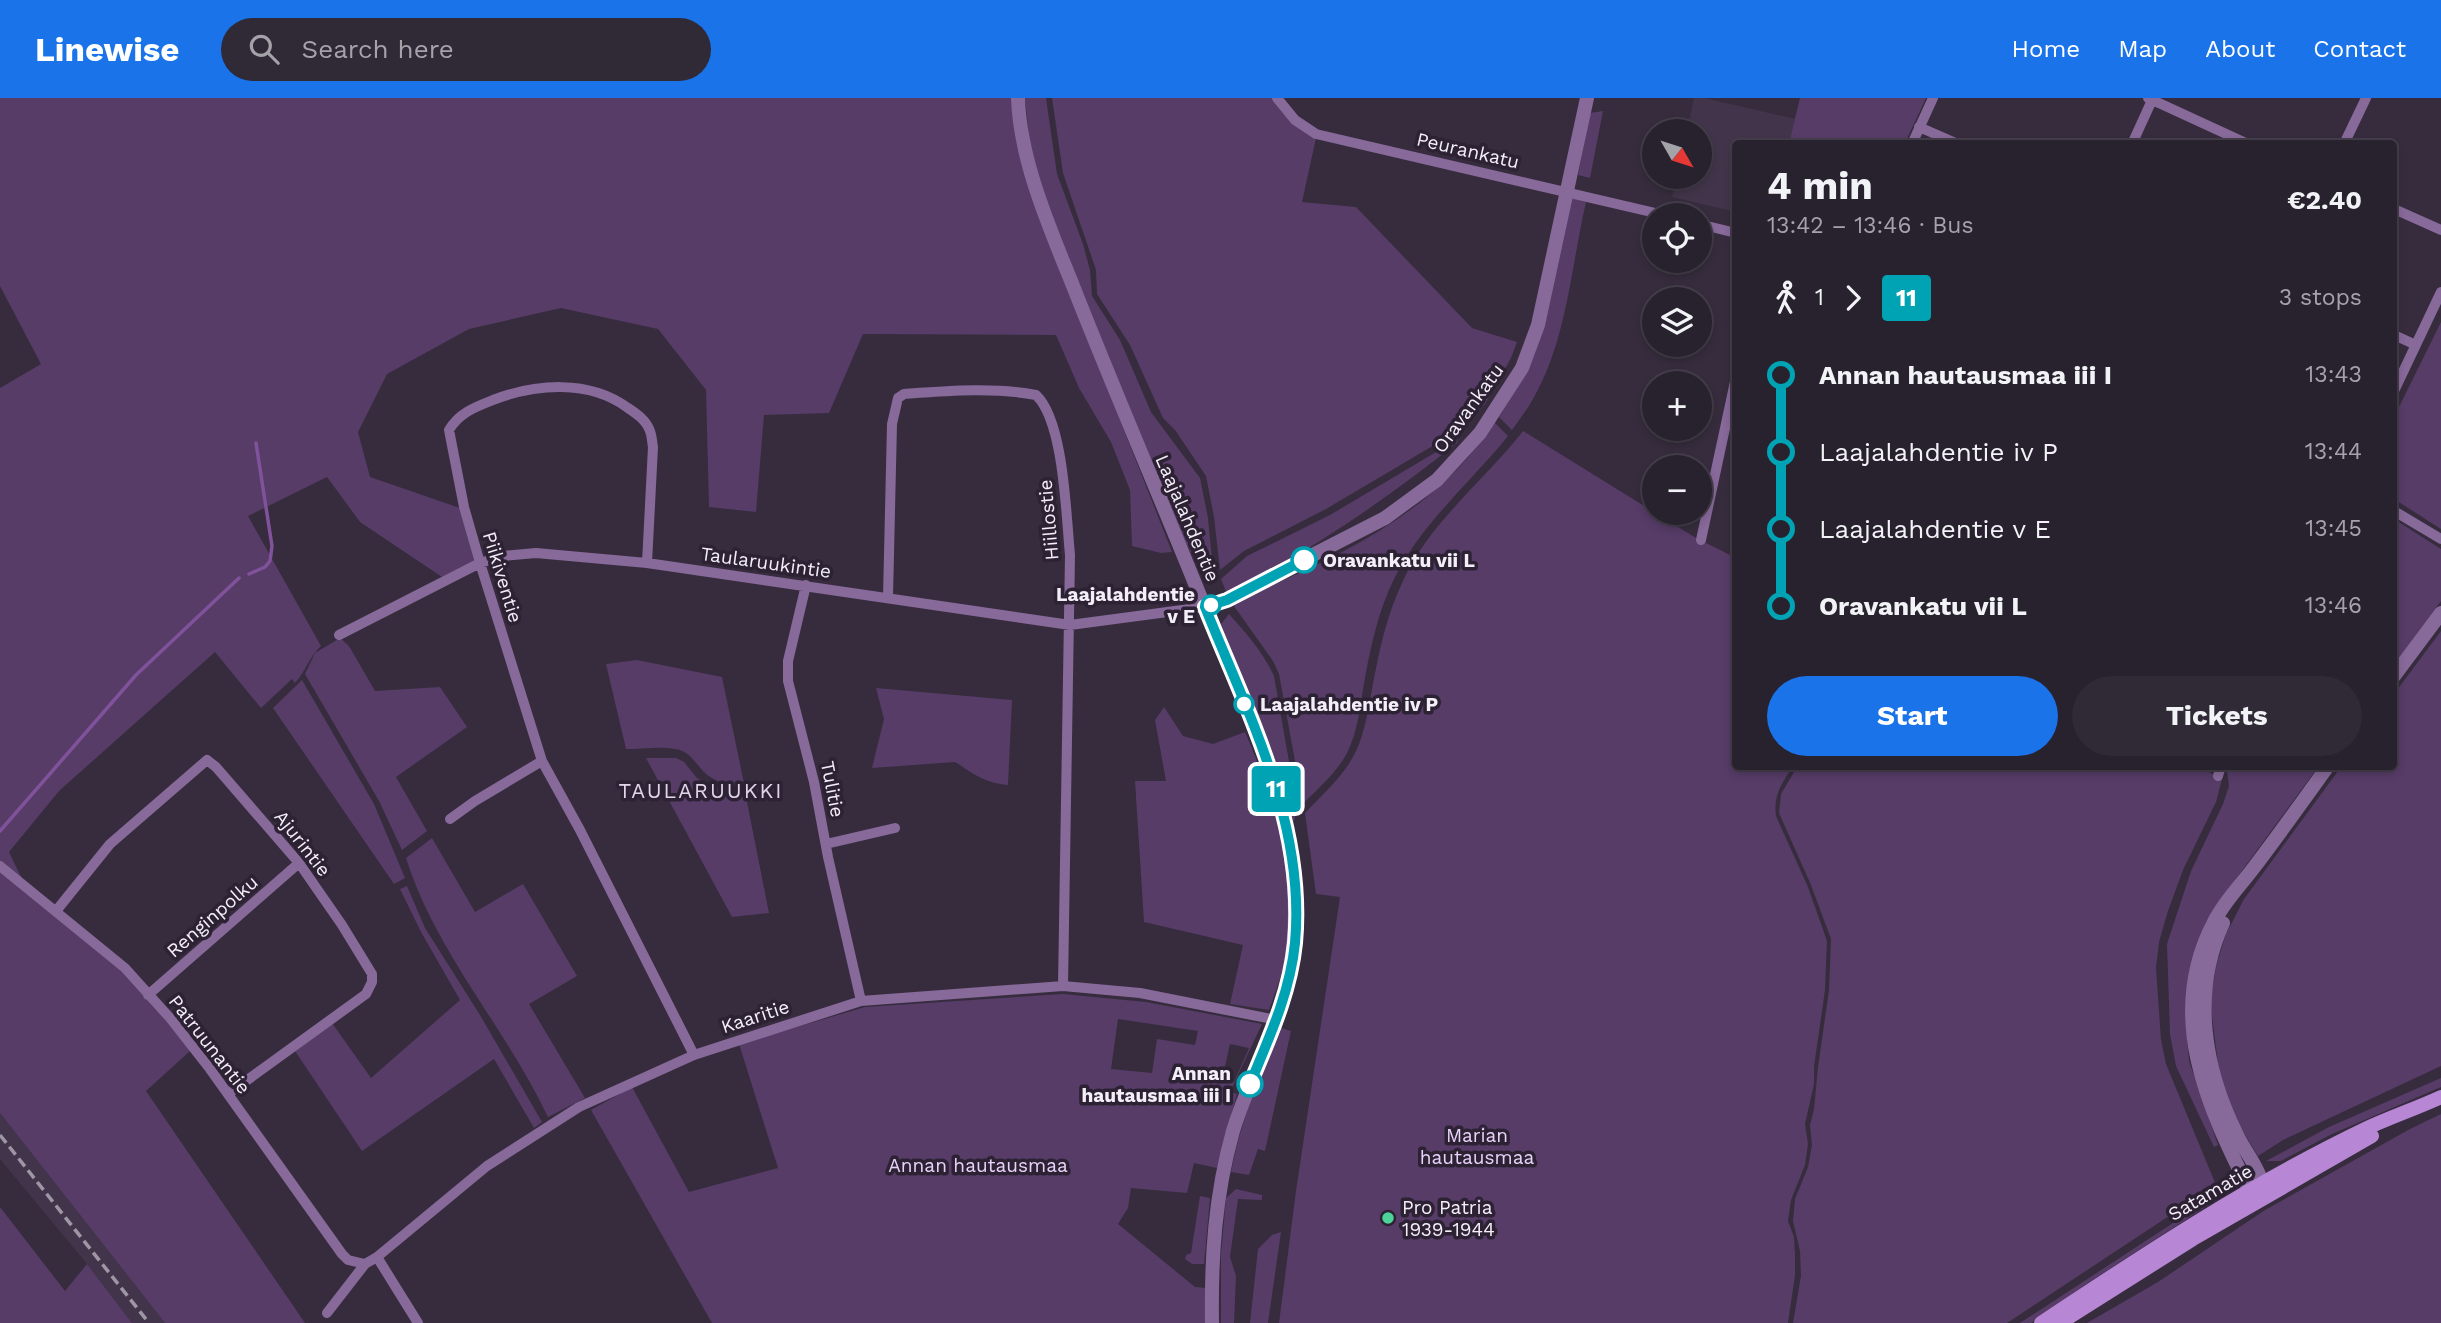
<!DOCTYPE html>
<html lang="en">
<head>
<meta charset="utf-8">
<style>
  body { margin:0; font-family:"Work Sans",sans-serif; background:#302936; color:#f1f3f6; height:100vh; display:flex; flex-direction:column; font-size:26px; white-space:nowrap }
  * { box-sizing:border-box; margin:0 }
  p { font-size:23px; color:#a5a3aa }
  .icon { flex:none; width:38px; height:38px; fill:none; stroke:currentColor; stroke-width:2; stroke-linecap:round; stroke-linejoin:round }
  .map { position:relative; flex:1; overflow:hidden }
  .panel { position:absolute; left:1732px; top:42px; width:665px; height:630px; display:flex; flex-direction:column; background:#28212e; border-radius:7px; box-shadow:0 4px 10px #0003,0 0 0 2px #443e4a }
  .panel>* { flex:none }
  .badge { padding:0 14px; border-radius:5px; font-size:24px; line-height:46px }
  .needle { width:46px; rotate:129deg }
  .buttons { position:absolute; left:1642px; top:21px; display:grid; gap:14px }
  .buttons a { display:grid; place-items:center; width:70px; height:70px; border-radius:50%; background:#28212e; box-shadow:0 4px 10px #0003,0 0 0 2px #443e4a; font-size:35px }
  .map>.badge { position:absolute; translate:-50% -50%; box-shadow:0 0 0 4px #fff }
  .legs { display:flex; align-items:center; gap:10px; height:77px; padding:0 35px; font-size:23px }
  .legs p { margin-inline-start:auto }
  .head { display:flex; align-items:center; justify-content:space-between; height:119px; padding:0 35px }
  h1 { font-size:38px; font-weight:700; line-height:52px }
  .primary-button { display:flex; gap:14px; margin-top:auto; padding:14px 35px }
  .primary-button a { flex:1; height:80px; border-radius:42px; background:#1a73e8; color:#fff; font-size:28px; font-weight:700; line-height:80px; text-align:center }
  .primary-button a+a { background:#302936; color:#f1f3f6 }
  ul { padding:0 35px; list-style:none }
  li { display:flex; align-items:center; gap:24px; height:77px; font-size:26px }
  li i { display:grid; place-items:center; width:10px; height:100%; margin:0 9px; background:currentColor }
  li i::after { content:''; width:18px; height:18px; margin:-9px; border:5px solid; border-radius:50%; background:#28212e }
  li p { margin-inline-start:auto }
  li:first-child i { background:linear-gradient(#0000 50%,currentColor 0) }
  li:last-child i { background:linear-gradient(currentColor 50%,#0000 0) }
  header { display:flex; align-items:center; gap:42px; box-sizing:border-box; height:98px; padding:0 35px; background:#1a73e8; color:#fff }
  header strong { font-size:33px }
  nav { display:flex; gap:38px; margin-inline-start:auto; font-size:24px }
  .search { width:490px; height:63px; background:#302936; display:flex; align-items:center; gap:18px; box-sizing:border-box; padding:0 24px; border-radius:38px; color:#a5a3aa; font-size:26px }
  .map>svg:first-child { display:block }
</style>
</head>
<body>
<header>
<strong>Linewise</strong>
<div class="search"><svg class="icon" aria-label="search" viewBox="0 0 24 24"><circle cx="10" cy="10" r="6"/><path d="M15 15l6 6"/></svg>Search here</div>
<nav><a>Home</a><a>Map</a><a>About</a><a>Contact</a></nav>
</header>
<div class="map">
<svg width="2441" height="1225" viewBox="0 0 2441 1225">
  <rect width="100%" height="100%" fill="#362c3d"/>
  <path fill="#42354b" d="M1694 0H1704L1795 21 1789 45 1736 46V114L1672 99 1677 79H1699V33H1687Z
    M0 1015 165 1225H132L87 1166 0 1061Z"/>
  <path fill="#563c67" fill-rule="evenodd" d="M0 0H1014L1068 190 1172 454 1161 455 1132 448 1130 392 1111 344 1079 290 1056 237 863 236 829 315 764 317 756 414 709 409 706 292 658 231 561 210 469 231 387 276 358 334 370 379 460 410 474 463 442 479 360 424 327 379 248 418 321 548C309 559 306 573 295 585L292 581 261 610 215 554 59 693 9 754 23 783 122 873 166 922 190 953 146 993 305 1225H165L0 1015V290L41 266 0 188Z
    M1025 0H1046L1057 76 1083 146 1090 172 1092 198 1120 242 1151 314 1200 380 1208 420 1213 471 1194 460 1185 444 1114 279 1044 95 1030 48Z
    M1052 0H1273L1316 40 1302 104 1356 109 1472 230 1517 244 1511 260 1485 306 1458 333 1326 411 1244 453 1220 472 1214 419 1206 378 1175 332 1163 320 1130 247 1097 196 1096 172 1063 75Z
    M1800 0H1926L1905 45H1789Z
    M1603 13 1590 80 1578 77 1590 15Z
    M1571 100 1586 104C1571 169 1567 242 1533 301 1527 312 1519 322 1512 332L1499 319 1527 273Z
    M2441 224V431L2394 401V319Z
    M1494 324 1508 338C1471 384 1422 425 1395 479 1377 515 1370 552 1363 591 1360 612 1357 634 1348 653 1338 674 1318 690 1303 706L1279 576 1273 563 1231 504C1329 464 1436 417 1494 324Z
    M1523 333 1696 440 1736 460V668L1792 669C1782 686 1773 697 1776 718L1808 789 1827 843 1825 892 1814 969V986L1805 1026 1808 1046 1805 1067 1791 1102 1788 1123 1794 1139 1795 1156V1177L1788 1225H1279L1296 1093 1340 799 1316 796 1305 715C1323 696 1345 677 1356 653 1365 634 1368 612 1372 591 1379 554 1386 518 1403 483 1429 425 1484 383 1523 333Z
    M1458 341 1457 345C1385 402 1310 454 1227 496L1221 481 1247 458 1330 417Z
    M2394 421 2441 451V503L2394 567Z
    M1229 516C1246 535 1263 554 1274 578L1297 709 1294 724 1221 526Z
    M2441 533V968L2283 1042 2258 1058 2233 1017 2219 974 2210 902 2217 865 2226 836 2244 801 2341 669 2394 668V596Z
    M340 540 349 548 375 593 440 589 467 629 396 679 427 733 402 752 379 703 305 576 315 555Z
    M637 562 722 579 745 690C731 687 715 685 704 674 695 665 690 653 675 651 660 648 641 651 626 651L606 566Z
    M302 582 374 706 405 780 394 786 273 610Z
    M876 590 1012 602 1008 687C982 684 976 677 955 664L872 670 884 621Z
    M1164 609 1183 638 1213 646 1245 634C1274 700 1296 770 1288 844 1286 867 1277 890 1269 912L1230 906 1243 847 1144 824 1135 683H1166L1155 622Z
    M646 660H676L684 664 697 680 709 688 746 699 769 815 732 819Z
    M2197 668 2222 681 2216 704 2183 772 2168 813 2159 844 2156 870 2161 942 2166 966 2216 1087 2007 1225H1793L1801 1178 1800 1153 1793 1123 1795 1101 1808 1069 1812 1047 1810 1027 1814 1011 1818 969 1829 892 1831 841 1811 787 1779 715 1781 696 1797 669Z
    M2229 669H2318L2230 789 2187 939 2189 963 2218 1047 2214 1049 2176 968 2170 936 2167 846 2191 773 2223 706 2229 688 2227 673Z
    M432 740 475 814 523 786 577 878 529 906 585 1000 548 1019C506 930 436 855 406 760Z
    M407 788 425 830 480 917 542 1024 534 1030 494 961 362 1053 295 953 332 925 371 980 460 902 421 834 400 791Z
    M1063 896 1146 904 1262 926 1230 994 1237 996 1217 1070 1194 1065 1187 1095 1131 1090 1128 1110 1118 1126 1195 1189 1206 1190V1225H712L591 1012 632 989 689 1094 778 1070 739 946 865 909ZM1118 921 1198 933 1195 947 1157 941 1152 975 1111 971ZM1230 946 1249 950 1234 984 1222 982Z
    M1278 929 1291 933 1265 1053 1258 1051 1249 1077 1231 1074C1240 1024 1261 976 1278 929Z
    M2441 980V989L2332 1036 2281 1063H2266L2329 1029Z
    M2441 1016V1225H2087L2158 1184 2265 1112 2410 1031Z
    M1236 1091 1262 1097V1102L1238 1101 1230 1159 1236 1178 1234 1225H1221V1156L1226 1100Z
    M2219 1095 2216 1102 2088 1185 2031 1225H2020Z
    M1200 1098 1210 1100 1204 1166H1192L1185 1161 1186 1157 1191 1155Z
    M0 1109 65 1193 87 1166 132 1225H0Z
    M1281 1134 1268 1225H1250L1258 1151 1272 1137Z"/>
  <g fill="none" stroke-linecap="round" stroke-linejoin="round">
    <path stroke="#80529b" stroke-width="3.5" d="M249 476 265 469 270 463 272 448 256 345
      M0 733 136 577 239 480"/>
    <path stroke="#87699a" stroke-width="10" d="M1277 0 1295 22 1316 36 1664 117
      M2148 0 2248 46
      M1919 29 1958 46
      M1912 46 1933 0
      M2132 46 2153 0
      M2344 46 2366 0
      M2394 111 2441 132
      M1699 126 1736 135
      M2394 237 2416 247
      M2394 293 2441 194
      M2394 413 2441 441
      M1701 442 1736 279
      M647 465 653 349C652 344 652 338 650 333 646 322 637 316 628 310 589 281 535 286 493 302 475 309 459 315 449 332L464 409 480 465 542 663 580 732 694 957
      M806 487 788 563V583L814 684 828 759 861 903
      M888 499 892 326 898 300 904 296C946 293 994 289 1036 297 1064 323 1066 417 1070 457L1063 888
      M339 537 480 465 503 458 536 455 647 465 1070 527 1205 509
      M2218 678 2221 668
      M450 721 475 703 542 663
      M826 746 895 730
      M0 768 125 870 170 920 210 971 342 1156 348 1162 365 1166
      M56 813 110 746 207 662 216 669 299 765 342 827 372 876V884L366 896 228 996
      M148 897 299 765
      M377 1159 418 1225
      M327 1215 365 1166 377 1159 487 1068 579 1009 694 957 861 903 1063 888 1140 895 1277 922"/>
    <path stroke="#87699a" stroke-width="14" d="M1018 0C1020 66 1053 137 1077 198 1123 314 1173 429 1219 545 1246 611 1277 676 1289 746 1299 804 1297 862 1278 918 1264 957 1245 993 1233 1033 1215 1097 1211 1159 1212 1225
      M1205 509 1227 501 1385 420 1437 382 1480 335 1522 270 1538 227 1587 0
      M2394 578 2441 515
      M2223 825C2191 895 2204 971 2237 1037 2245 1054 2264 1076 2263 1095
      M2257 1098 2250 1093C2207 1008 2165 917 2214 824 2224 804 2239 789 2252 772 2278 738 2303 703 2328 668"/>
    <path stroke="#b787d6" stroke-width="14" d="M2041 1225C2146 1155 2252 1085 2367 1030 2391 1019 2417 1010 2441 999
      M2060 1225 2193 1141 2372 1038"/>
    <path stroke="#9e96a4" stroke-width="3.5" stroke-dasharray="10 5" stroke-linecap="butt" d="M0 1037 149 1225"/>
  </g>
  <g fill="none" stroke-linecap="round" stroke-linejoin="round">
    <g stroke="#fff" stroke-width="16">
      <path id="line-1" d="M1250 986C1269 940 1290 895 1295 845 1306 726 1248 616 1205 509L1227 502 1304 462"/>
    </g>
    <use href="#line-1" stroke="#00a3b4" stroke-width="10"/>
  </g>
  <g fill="#fff" stroke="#00a3b4" stroke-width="3.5">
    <circle cx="1304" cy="462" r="12"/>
    <circle cx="1211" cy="507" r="9"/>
    <circle cx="1244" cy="606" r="9"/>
    <circle cx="1250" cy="986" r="12"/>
  </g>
  <circle fill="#4dd39a" stroke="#2c2233" stroke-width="2.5" cx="1388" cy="1120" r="7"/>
  <g text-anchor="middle" stroke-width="7" stroke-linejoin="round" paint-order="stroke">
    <g font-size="19" fill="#f4eef9" stroke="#2c2233">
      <text transform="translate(1468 52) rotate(13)" y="7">Peurankatu</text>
      <text transform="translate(1468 310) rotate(-54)" y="7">Oravankatu</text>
      <text transform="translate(1188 420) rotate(67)" y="7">Laajalahdentie</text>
      <text transform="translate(1048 422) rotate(-95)" y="7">Hiillostie</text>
      <text transform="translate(766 464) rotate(8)" y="7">Taularuukintie</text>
      <text transform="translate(503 479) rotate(73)" y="7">Piikiventie</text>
      <text transform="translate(833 691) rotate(79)" y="7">Tulitie</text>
      <text transform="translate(303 745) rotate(52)" y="7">Ajurintie</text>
      <text transform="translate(212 818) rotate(-41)" y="7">Renginpolku</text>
      <text transform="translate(755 918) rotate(-18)" y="7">Kaaritie</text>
      <text transform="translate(210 946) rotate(52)" y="7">Patruunantie</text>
      <text transform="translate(2210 1094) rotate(-30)" y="7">Satamatie</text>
    </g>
    <g font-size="19" font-weight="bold" fill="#f4eef9" stroke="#2c2233" text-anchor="start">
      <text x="1323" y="469">Oravankatu vii L</text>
      <text x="1195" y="503" text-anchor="end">Laajalahdentie<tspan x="1195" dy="22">v E</tspan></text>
      <text x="1260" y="613">Laajalahdentie iv P</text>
      <text x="1231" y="982" text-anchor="end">Annan<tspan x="1231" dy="22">hautausmaa iii I</tspan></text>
    </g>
    <g font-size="19" fill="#e9d1f9" stroke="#2c2233">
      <text x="1477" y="1044">Marian<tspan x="1477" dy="22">hautausmaa</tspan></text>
      <text x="978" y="1074">Annan hautausmaa</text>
    </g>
    <g font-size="19" fill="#f4eef9" stroke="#2c2233" text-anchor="start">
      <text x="1402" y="1116">Pro Patria<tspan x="1402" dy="22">1939-1944</tspan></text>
    </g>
    <g font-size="21" letter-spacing="2" fill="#e2d5eb" stroke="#2c2233">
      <text x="701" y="700">TAULARUUKKI</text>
    </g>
  </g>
</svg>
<div class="buttons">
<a><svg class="needle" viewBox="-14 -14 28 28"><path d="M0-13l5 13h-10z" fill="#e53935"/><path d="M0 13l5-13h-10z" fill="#a5a3aa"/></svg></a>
<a><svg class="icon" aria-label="locate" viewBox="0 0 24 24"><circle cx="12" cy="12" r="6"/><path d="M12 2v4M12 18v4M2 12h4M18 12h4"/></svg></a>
<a><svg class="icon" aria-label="layers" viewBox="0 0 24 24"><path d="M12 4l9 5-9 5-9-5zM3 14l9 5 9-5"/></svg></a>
<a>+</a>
<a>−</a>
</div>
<b class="badge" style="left:1276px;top:691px;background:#00a3b4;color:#fff">11</b>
<section class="panel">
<div class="head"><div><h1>4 min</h1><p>13:42 – 13:46 · Bus</p></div><b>€2.40</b></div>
<div class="legs"><svg class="icon" aria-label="walk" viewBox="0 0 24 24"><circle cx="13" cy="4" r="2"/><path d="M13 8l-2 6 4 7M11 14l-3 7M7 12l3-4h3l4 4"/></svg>1<svg class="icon" aria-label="forward" viewBox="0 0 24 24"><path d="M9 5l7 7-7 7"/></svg><b class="badge" style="background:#00a3b4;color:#fff">11</b><p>3 stops</p></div>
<ul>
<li><i style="color:#00a3b4"></i><b>Annan hautausmaa iii I</b><p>13:43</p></li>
<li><i style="color:#00a3b4"></i><span>Laajalahdentie iv P</span><p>13:44</p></li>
<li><i style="color:#00a3b4"></i><span>Laajalahdentie v E</span><p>13:45</p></li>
<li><i style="color:#00a3b4"></i><b>Oravankatu vii L</b><p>13:46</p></li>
</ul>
<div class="primary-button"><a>Start</a><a>Tickets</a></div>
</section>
</div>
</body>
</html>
